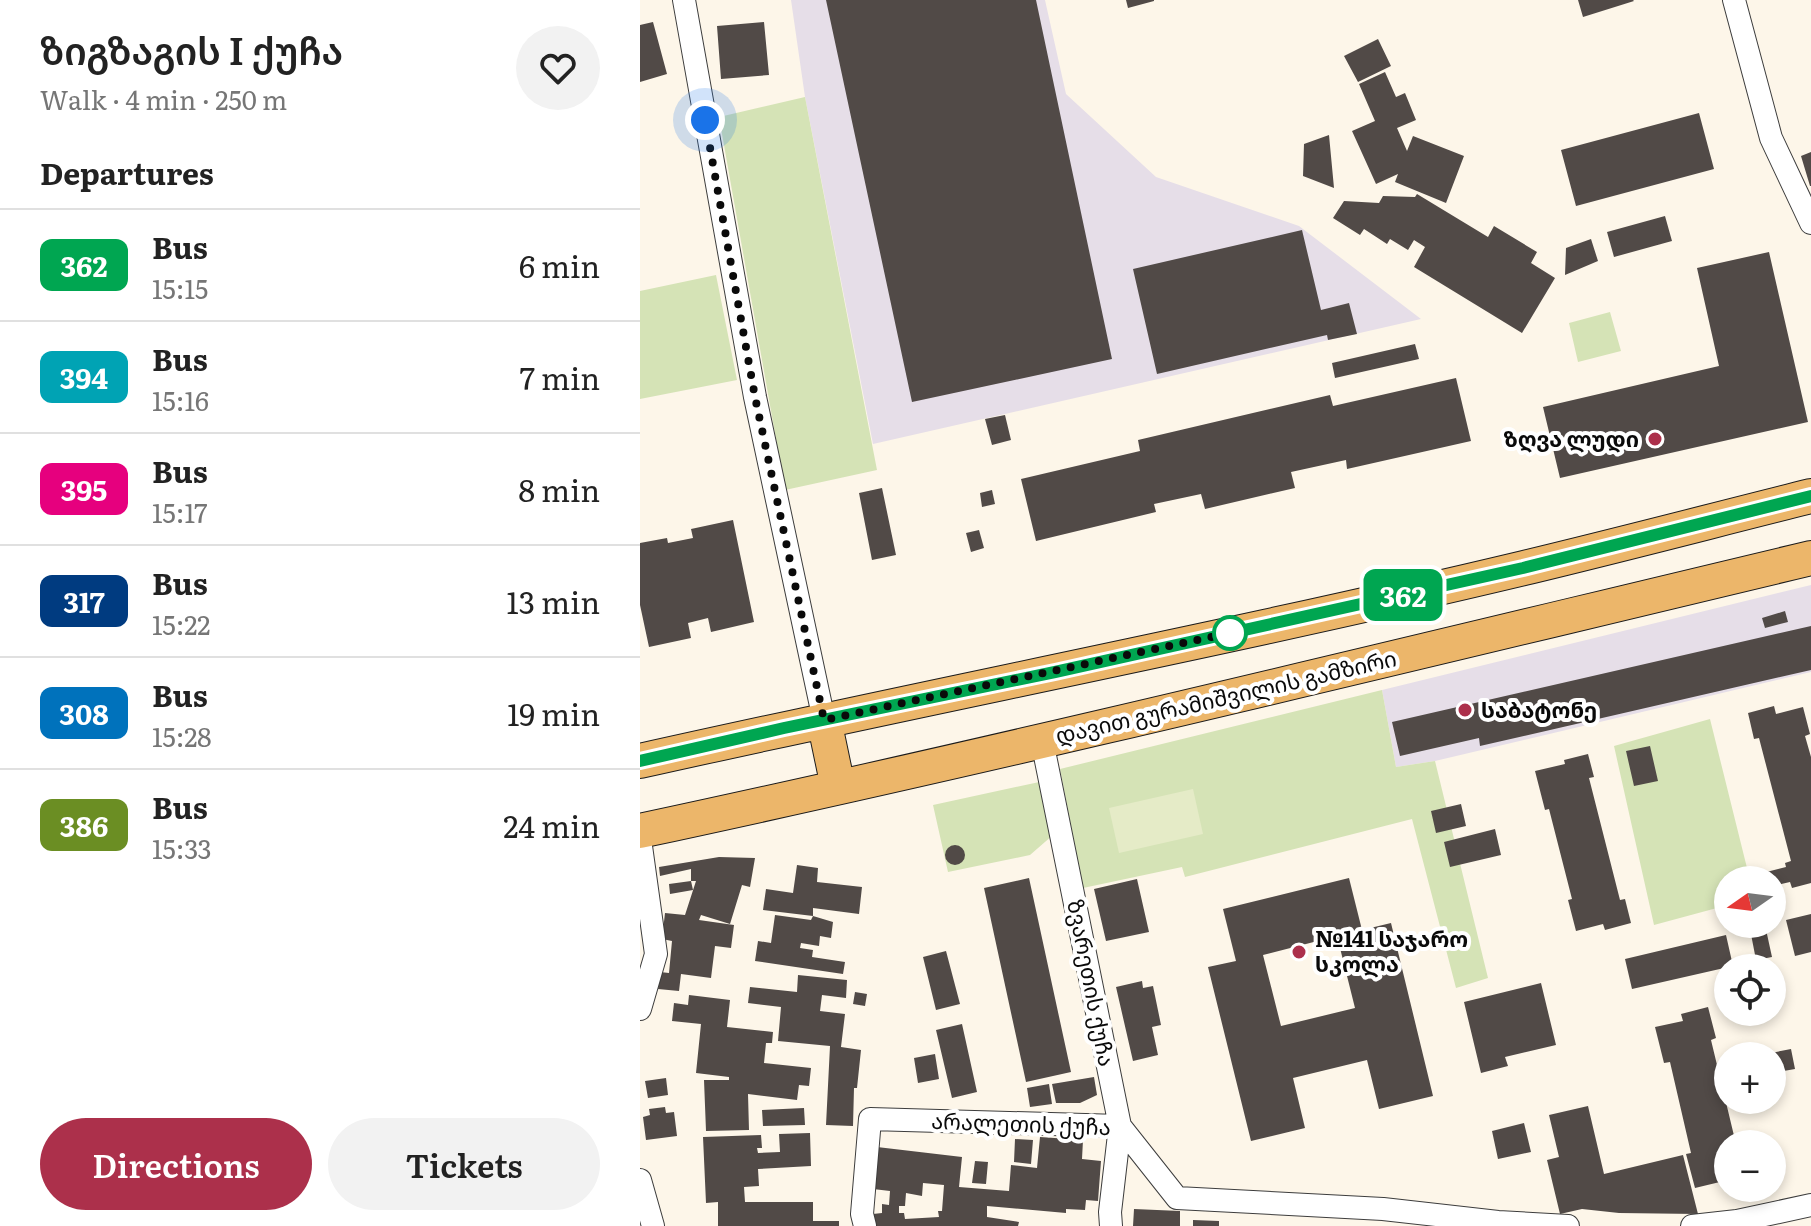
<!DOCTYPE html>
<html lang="en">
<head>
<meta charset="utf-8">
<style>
  body { margin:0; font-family:Literata,"Noto Sans Georgian",serif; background:#f2f2f2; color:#222; height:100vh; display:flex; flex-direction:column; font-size:30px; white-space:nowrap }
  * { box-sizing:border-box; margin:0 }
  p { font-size:26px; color:#767676 }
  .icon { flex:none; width:44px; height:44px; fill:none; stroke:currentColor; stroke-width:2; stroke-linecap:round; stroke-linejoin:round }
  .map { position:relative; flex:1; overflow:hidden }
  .details { display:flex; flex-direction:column; background:#fff; width:640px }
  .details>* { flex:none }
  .badge { padding:0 16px; border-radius:12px; font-size:28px; line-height:52px }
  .needle { width:52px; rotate:256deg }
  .fabs { position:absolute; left:1074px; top:866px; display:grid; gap:16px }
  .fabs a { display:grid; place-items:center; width:72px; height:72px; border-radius:50%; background:#fff; box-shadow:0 4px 12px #0003; font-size:40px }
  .you { position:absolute; width:40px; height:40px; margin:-20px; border:6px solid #fff; border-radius:50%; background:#1a73e8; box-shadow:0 0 0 12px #1a73e833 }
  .map>.badge { position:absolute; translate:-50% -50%; box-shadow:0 0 0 4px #fff }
  h2 { padding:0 40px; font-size:30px; line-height:72px }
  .round { display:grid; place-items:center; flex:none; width:84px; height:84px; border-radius:42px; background:#f2f2f2 }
  .overview { display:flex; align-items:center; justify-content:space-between; height:136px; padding:0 40px }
  h1 { font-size:38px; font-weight:600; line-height:60px }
  .button { display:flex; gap:16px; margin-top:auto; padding:16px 40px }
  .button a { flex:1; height:92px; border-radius:48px; background:#ac304b; color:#fff; font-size:32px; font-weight:600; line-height:92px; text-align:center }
  .button a+a { background:#f2f2f2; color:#222 }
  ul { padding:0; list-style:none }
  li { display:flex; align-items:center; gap:24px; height:112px; padding:0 40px; border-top:2px solid #e0e0e0 }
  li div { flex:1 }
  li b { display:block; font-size:30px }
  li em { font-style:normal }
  li .badge { min-width:88px; font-weight:700; text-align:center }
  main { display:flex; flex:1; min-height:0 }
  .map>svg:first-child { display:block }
</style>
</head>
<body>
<main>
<section class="details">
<div class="overview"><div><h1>ზიგზაგის I ქუჩა</h1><p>Walk · 4 min · 250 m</p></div><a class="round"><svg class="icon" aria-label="heart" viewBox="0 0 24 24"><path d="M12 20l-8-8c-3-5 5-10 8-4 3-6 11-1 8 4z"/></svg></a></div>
<h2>Departures</h2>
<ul>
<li><span class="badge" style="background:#00a651;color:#fff">362</span><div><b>Bus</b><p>15:15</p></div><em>6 min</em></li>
<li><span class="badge" style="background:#00a3b4;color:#fff">394</span><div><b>Bus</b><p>15:16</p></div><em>7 min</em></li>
<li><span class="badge" style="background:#e6007e;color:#fff">395</span><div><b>Bus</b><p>15:17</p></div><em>8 min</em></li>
<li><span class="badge" style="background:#003b80;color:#fff">317</span><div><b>Bus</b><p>15:22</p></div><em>13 min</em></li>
<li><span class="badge" style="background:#0072bc;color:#fff">308</span><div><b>Bus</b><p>15:28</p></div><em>19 min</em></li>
<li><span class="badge" style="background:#6b8e23;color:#fff">386</span><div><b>Bus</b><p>15:33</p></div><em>24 min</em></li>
</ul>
<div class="button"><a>Directions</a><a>Tickets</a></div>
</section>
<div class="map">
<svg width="1171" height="1226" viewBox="0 0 1171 1226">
  <rect width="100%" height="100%" fill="#fdf6e9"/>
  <path fill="#e6dee8" d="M151 0H405L426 94 516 177 659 226 781 319 233 444 165 97Z
    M1171 585V672L795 761 756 767 742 690Z"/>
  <path fill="#d5e3b6" d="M165 97 237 470 145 490 79 117Z
    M76 275 97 380 0 399V291Z
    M970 312 981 351 938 362 929 323Z
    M742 690 756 767 795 761 848 978 816 988 772 819 545 877 542 867 443 888 420 769Z
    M1070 719 1110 880H1088V905L1014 925 974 746Z
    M404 781 413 835 390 855 308 872 293 805Z"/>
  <path fill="#e5ebc7" d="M553 789 563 834 479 853 469 808Z"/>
  <path fill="#514a47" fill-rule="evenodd" d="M186 0H396L472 359 272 402Z
    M486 0H514V1L488 8Z
    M938 0H993L994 1 943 17Z
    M13 22 27 74 0 82V25Z
    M124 22 129 75 81 79 77 26Z
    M738 39 751 66 718 82 704 56Z
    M745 72 756 97 765 93 776 120 757 128 767 151 773 136 824 156 806 203 755 182 758 174 736 184 712 131 735 121 719 84Z
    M1059 113 1074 169 936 206 921 150Z
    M689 135 694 188 663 176 664 144Z
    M1171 152V186H1170L1161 156Z
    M777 194 848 237 854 226 897 252 891 263 915 278 882 333 774 267 785 247 774 240 768 250 750 239 747 244 724 229 720 235 693 218 704 201 739 203 743 196 775 197Z
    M1025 216 1032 241 974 257 967 232Z
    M662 230 681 310 709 303 717 334 688 340 687 335 517 374 493 269Z
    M951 239 958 261 925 275 926 248Z
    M1129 252 1168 422 920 478 903 407 1079 366 1057 268Z
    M775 344 779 359 695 378 692 363Z
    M816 378 831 441 707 469 706 460 651 472 655 488 565 509 561 494 514 504 516 512 396 541 381 479 500 451 498 440 690 395 693 406Z
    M365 415 371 440 352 445 345 419Z
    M242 488 256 555 232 560 219 493Z
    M352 490 355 504 342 507 340 493Z
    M93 520 114 622 71 632 68 618 48 623 51 638 9 647 0 605V543L27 538 28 543 53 538 51 529Z
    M339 530 344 548 331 552 326 533Z
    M1145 611 1148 622 1125 628 1122 618Z
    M1171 626V670L840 746 839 738 760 756 752 722Z
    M1134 706 1136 714 1163 707 1170 734 1165 736 1171 757V883L1152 888 1150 882 1132 886V880H1112L1111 876 1146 867 1145 863 1151 861 1119 738 1114 739 1108 713Z
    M1010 746 1018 781 994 786 986 751Z
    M948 754 954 777 949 778 980 900 985 899 991 923 965 930 963 924 936 931 928 900 932 899 909 809 905 810 895 771 925 764 924 760Z
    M821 804 826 826 796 833 791 811Z
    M855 829 861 855 810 867 804 842Z
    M305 855a10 10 0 1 1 20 0a10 10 0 1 1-20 0Z
    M79 857 115 858 110 887 102 885 90 924 61 915 59 920 94 925 91 948 75 946 71 978 41 974 39 991 18 989 20 972 29 973 32 941 22 939 25 913 45 915 56 881H51V869L20 876 19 867Z
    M157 865 178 868 177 882 222 887 219 914 173 908V916L123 910 126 889 153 893Z
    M389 878 431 1072 386 1082 344 888Z
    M709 878 722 930 751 923 793 1096 739 1109 727 1060 653 1078 665 1128 611 1141 568 967 596 961 583 909ZM697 936 715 1008 641 1026 623 955Z
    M497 879 509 932 466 941 454 889Z
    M51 881 53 890 30 894 29 884Z
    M1171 914V952L1155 956 1146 920Z
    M135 915 171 920 173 916 193 922 191 938 180 936 179 946 161 943 160 948 173 950 172 957 205 962 203 974 115 961 118 941 131 943Z
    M1125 925 1132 957 1116 960 1110 929Z
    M1086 935 1093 966 992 989 985 959Z
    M306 951 320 1004 296 1010 283 957Z
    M158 975 207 980 206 998 182 995 180 1011 205 1014 201 1047 221 1050 217 1088H214L213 1126 186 1125 190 1046 138 1041 141 1007 108 1003 110 987 157 992Z
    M502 981 503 988 513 986 521 1025 512 1027 518 1055 493 1061 476 987Z
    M901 983 916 1045 865 1057 868 1066 841 1073 824 1002Z
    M215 992 227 994 225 1006 213 1004Z
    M49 995 90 1000 87 1027 133 1032 132 1043H126L124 1063 171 1068 169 1086 159 1085 157 1100 108 1094 109 1130 66 1131 64 1080H89V1077L56 1073 61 1024 32 1021 34 1003 48 1005Z
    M1068 1007 1076 1038 1071 1040 1096 1144H1088V1185L1085 1186 1084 1181 1055 1188 1046 1154 1051 1153 1030 1062 1024 1063 1015 1027 1043 1021 1041 1014Z
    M322 1024 337 1092 312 1098 296 1030Z
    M1151 1049 1155 1069 1132 1073V1056H1121V1055Z
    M295 1054 299 1079 278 1083 274 1058Z
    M454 1077 457 1095 440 1103H416L412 1084Z
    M26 1078 28 1095 8 1098 5 1081Z
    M409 1084 412 1104 390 1107 387 1088Z
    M948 1106 964 1174 1043 1155 1058 1214 979 1213 942 1209 920 1214 907 1160 919 1157 909 1115Z
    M25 1107 26 1113 34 1112 37 1136 6 1140 3 1117 10 1115 9 1109Z
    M164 1108 165 1125 123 1126 122 1110Z
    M884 1123 891 1152 858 1159 852 1131Z
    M170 1133 171 1166 118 1169 119 1186 104 1187 105 1202H173V1221H199V1226H78V1202L66 1203 63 1137 121 1135 122 1148H117L118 1153 140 1152 139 1134Z
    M400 1137 443 1140 442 1159 461 1161 458 1201 446 1200 445 1210 426 1209V1213L347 1206V1217L379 1222 378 1226H233V1214L242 1213V1204L249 1205 250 1191 233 1189 237 1147 322 1157 319 1187 369 1191 371 1165 397 1168ZM283 1183 304 1185 302 1211H298L299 1217 265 1219 264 1213H259V1206H265L266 1193 282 1196Z
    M375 1139 393 1140 391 1164 374 1162Z
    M335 1161 348 1162 346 1184 332 1183Z
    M494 1209 540 1211V1226H493Z
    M553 1220 579 1221V1226H553Z"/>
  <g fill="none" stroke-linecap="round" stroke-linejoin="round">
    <g stroke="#3d3d3d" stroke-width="24">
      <path id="street" d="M44 0 115 397 184 720
        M1094 0 1131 138 1171 223
        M402 741 480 1126 470 1212 471 1226
        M0 839 16 954 0 1009
        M0 1180 13 1226
        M225 1226 222 1214 230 1119 480 1126 537 1198 743 1209 858 1222 928 1226
        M1052 1226 1097 1221 1171 1205"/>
    </g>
    <g stroke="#1b1b1b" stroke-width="36">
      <path id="primary" d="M184 720 198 787
        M0 761C294 695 591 638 884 568 980 545 1075 520 1171 496
        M0 831C392 747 781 651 1171 558"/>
    </g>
    <use href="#street" stroke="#fff" stroke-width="22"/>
    <use href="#primary" stroke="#ecb66a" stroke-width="34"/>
  </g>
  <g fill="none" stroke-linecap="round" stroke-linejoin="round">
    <g stroke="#fff" stroke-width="18">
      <path id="line" d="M0 761 144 728 415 672 883 568 1171 496"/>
    </g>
    <use href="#line" stroke="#00a651" stroke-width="12"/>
    <path stroke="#0a0a0a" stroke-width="8" stroke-dasharray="0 14.4" d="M65 120 115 397 184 720 590 633"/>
  </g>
  <g fill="#ac304b" stroke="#fff" stroke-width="3">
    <circle cx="1015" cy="439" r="8"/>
    <circle cx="825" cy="710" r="8"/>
    <circle cx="659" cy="952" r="8"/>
  </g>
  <circle fill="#fff" stroke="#00a651" stroke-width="4" cx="590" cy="633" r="16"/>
  <g text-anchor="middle" stroke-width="8" stroke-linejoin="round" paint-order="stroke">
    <g font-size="22" font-weight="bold" fill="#0a0a0a" stroke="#fff" text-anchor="start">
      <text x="999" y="447" text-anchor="end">ზღვა ლუდი</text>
      <text x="841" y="718">საბატონე</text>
      <text x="675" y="947">№141 საჯარო<tspan x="675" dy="25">სკოლა</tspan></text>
    </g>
    <g font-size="22" fill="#0a0a0a" stroke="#fff">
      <text transform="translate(586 697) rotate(-13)" y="8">დავით გურამიშვილის გამზირი</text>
      <text transform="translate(451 983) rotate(79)" y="8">ზვარეთის ქუჩა</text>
      <text transform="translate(381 1124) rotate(2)" y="8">არალეთის ქუჩა</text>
    </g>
  </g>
</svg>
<div class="fabs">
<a><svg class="needle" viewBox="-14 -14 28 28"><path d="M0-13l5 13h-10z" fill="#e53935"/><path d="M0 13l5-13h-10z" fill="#767676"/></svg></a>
<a><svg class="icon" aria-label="locate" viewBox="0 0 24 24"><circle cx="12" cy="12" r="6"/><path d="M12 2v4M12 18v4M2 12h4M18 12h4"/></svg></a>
<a>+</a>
<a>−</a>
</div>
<div class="you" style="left:65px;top:120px"></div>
<b class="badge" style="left:763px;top:595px;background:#00a651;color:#fff">362</b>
</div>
</main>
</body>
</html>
